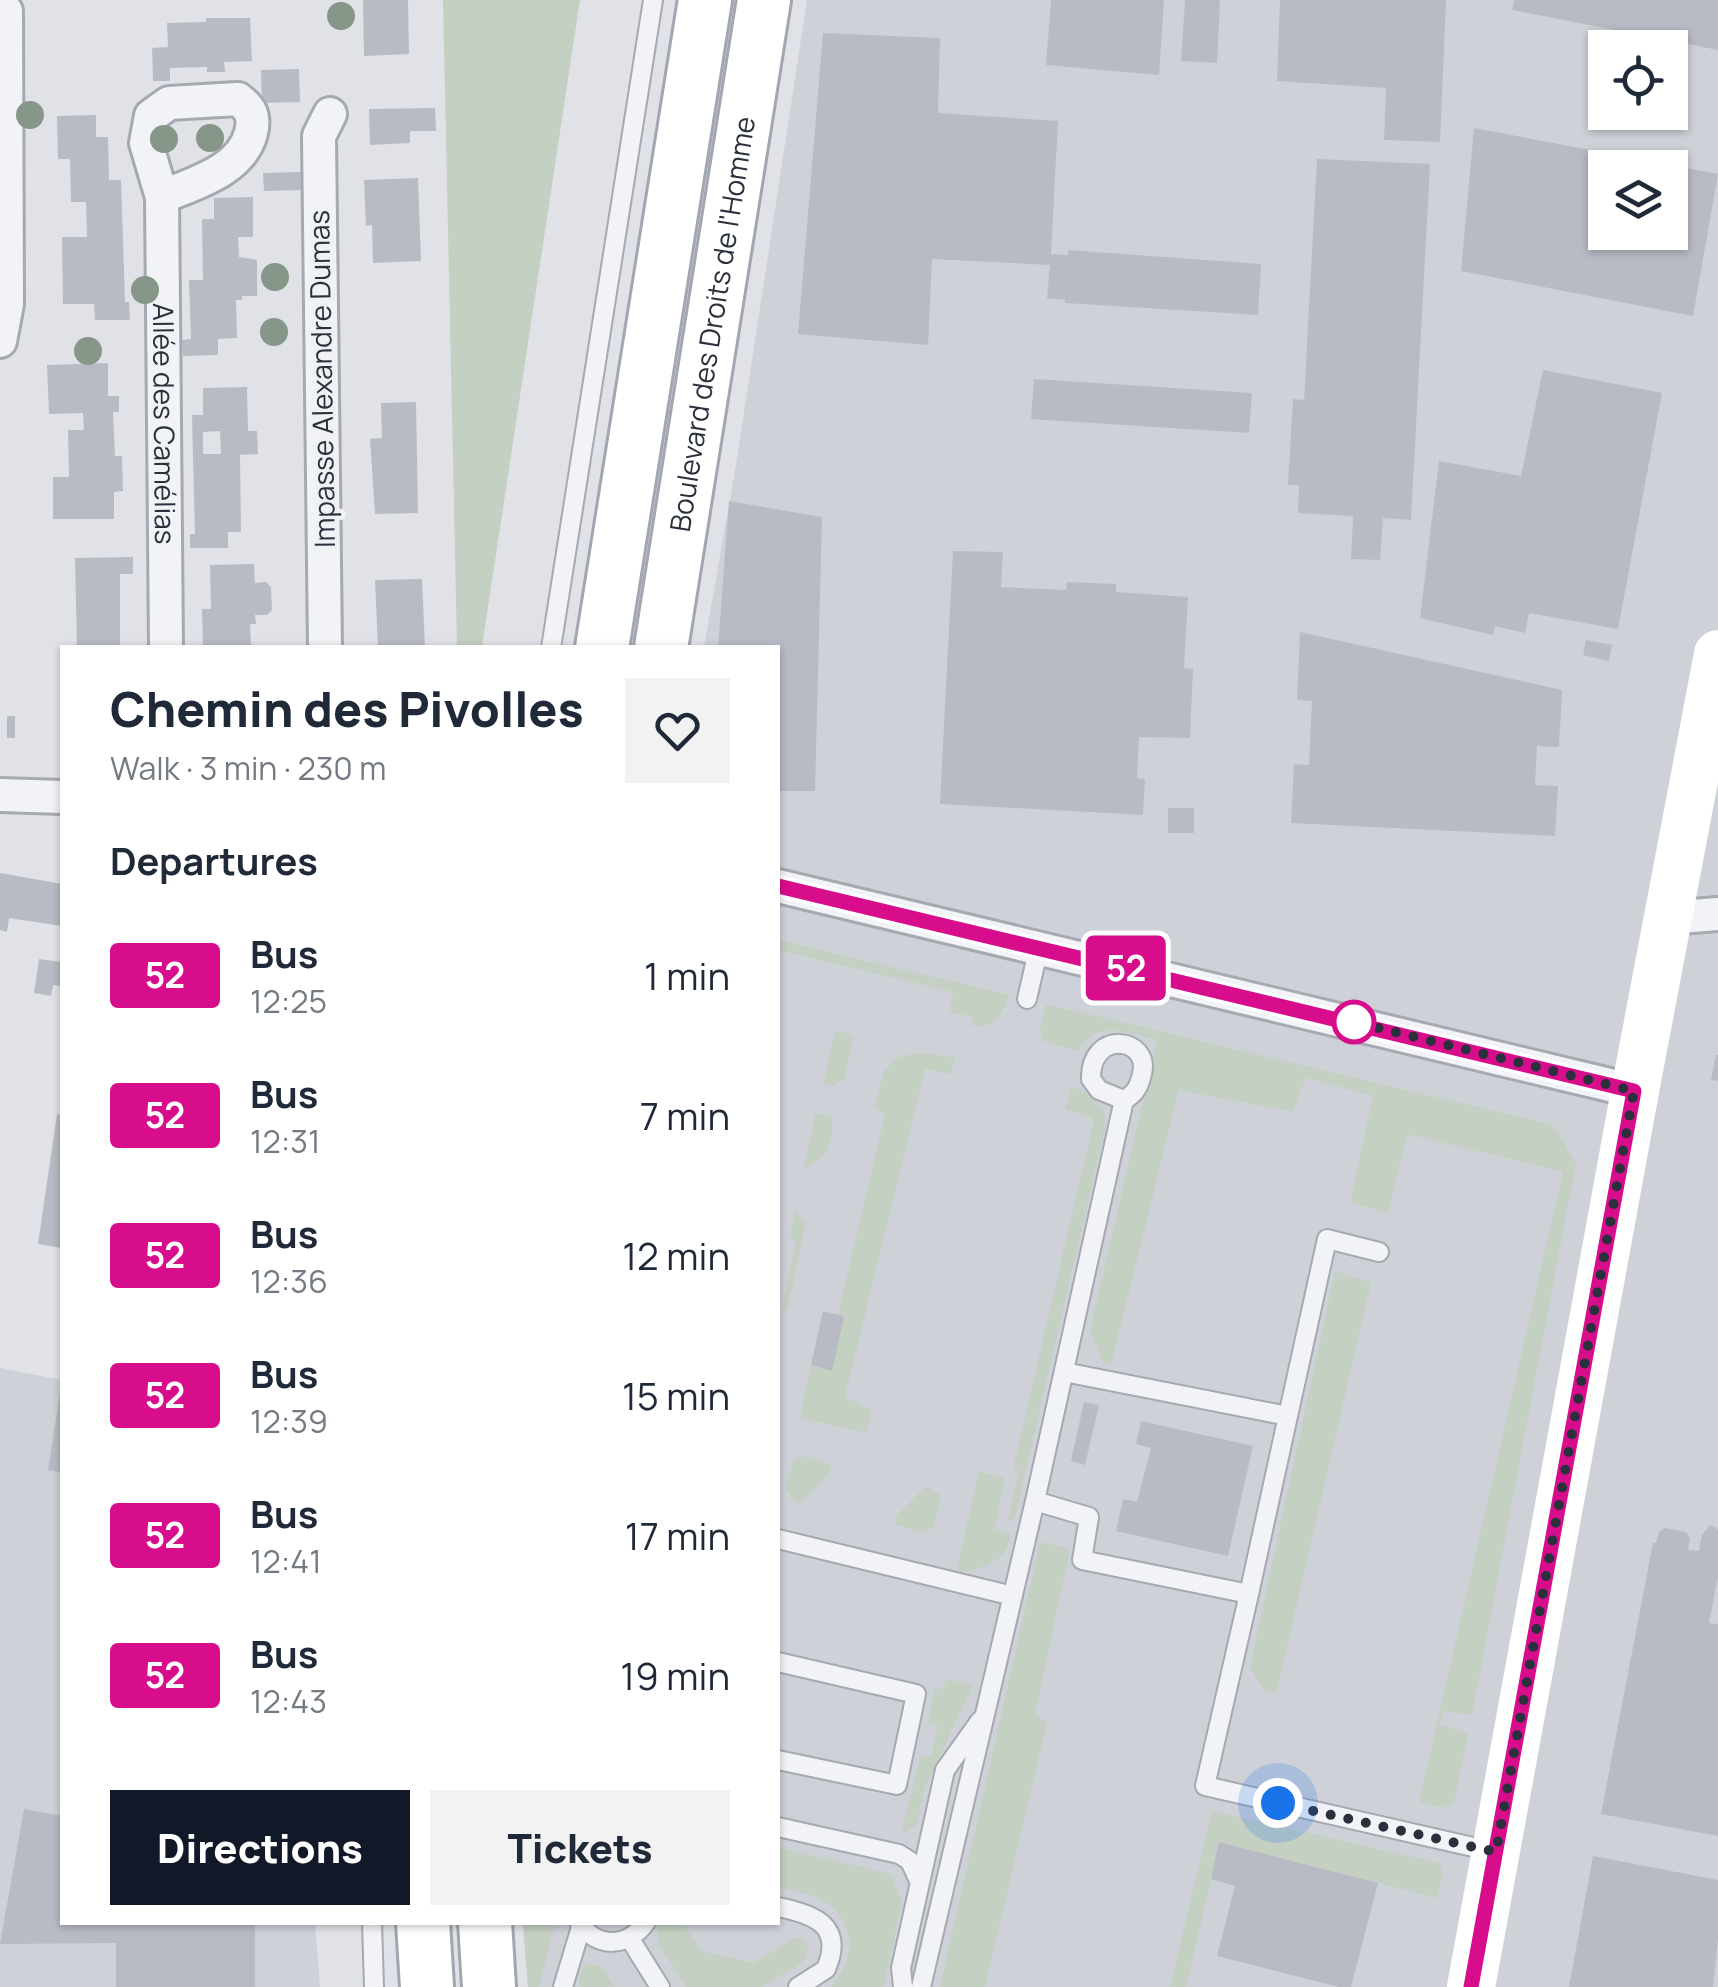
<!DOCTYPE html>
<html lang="en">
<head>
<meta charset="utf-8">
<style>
  body { margin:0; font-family:Manrope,sans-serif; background:#f2f2f3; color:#1f2937; height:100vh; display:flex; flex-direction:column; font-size:38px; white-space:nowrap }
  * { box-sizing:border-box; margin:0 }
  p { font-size:32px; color:#747a83 }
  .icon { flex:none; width:55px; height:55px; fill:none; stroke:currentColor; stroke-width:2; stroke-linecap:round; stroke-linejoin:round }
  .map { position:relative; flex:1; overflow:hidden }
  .side { position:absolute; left:60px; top:645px; width:720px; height:1280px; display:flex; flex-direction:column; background:#fff; border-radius:0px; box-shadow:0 2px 8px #0004 }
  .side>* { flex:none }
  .badge { padding:0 20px; border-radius:8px; font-size:35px; line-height:65px }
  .buttons { position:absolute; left:1588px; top:30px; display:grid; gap:20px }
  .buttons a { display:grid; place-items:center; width:100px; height:100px; border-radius:0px; background:#fff; box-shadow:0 2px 8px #0004; font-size:50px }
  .you { position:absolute; width:50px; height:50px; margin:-25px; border:8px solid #fff; border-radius:50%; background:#1a73e8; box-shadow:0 0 0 15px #1a73e833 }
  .map>.badge { position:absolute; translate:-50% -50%; box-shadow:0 0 0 5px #fff }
  h2 { padding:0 50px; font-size:38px; line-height:90px }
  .round { display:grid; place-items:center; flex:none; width:105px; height:105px; border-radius:0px; background:#f2f2f3 }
  .overview { display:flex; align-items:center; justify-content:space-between; height:170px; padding:0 50px }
  h1 { font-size:48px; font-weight:800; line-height:75px }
  .action { display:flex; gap:20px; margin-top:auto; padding:20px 50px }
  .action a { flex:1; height:115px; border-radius:0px; background:#111827; color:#fff; font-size:40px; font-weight:800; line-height:115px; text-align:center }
  .action a+a { background:#f2f2f3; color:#1f2937 }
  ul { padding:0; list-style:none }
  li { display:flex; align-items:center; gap:30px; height:140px; padding:0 50px }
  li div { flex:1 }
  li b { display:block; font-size:38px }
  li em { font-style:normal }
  li .badge { min-width:110px; font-weight:700; text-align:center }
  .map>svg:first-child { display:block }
</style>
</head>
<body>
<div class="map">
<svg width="1718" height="1987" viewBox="0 0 1718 1987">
  <rect width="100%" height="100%" fill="#e0e2e7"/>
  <path fill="#cfd1d9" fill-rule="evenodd" d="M807 0H1718V1987H528L523 1923 778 1922V648L704 647 736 465ZM1605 48H1670V112H1605ZM1605 168H1670V232H1605Z
    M0 1368 62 1380V1922L315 1923 320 1987H0Z"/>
  <path fill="#c4d0c2" d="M443 0H580L482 647H457Z
    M778 940 1010 995 997 1021 980 1027 971 1025 973 1017 950 1012 953 992 778 950Z
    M1046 1004 1553 1125 1576 1163 1472 1715 1444 1711 1439 1725 1468 1733 1454 1803 1442 1808 1419 1802 1563 1172 1407 1134 1388 1213 1350 1203 1373 1096 1306 1078 1293 1112 1179 1090 1111 1365 1104 1364 1090 1330 1157 1040C1127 1033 1097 1019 1077 1051L1043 1041 1040 1031Z
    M835 1031 849 1033 853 1041 844 1080 832 1086 823 1084Z
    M927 1053 955 1058 951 1074 925 1069 845 1397 872 1410 866 1433 800 1418 811 1365 832 1370 843 1316 838 1314 885 1114 875 1108C883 1071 884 1053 927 1053Z
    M1071 1087C1092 1093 1099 1101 1107 1121L1014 1521 1008 1520 1019 1470 1013 1469 1094 1119 1065 1109Z
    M815 1114 831 1116C836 1138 826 1162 804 1168Z
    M795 1211 806 1222 787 1311 782 1308 796 1242 789 1236Z
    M1335 1271 1371 1283 1277 1691H1264L1250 1667Z
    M801 1456 831 1464 829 1473 801 1504 792 1499 786 1489 792 1462Z
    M979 1471 1005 1478 995 1529 1011 1534C1006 1564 982 1569 956 1573Z
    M926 1486 941 1496 933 1528 922 1533 894 1524 897 1515Z
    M1040 1542 1070 1549 1035 1715 1047 1723 985 1987H940Z
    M947 1679 973 1685 924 1790 917 1824 901 1835 920 1757H931L938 1726 928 1723 935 1688 942 1689Z
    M1212 1811 1439 1863 1443 1874 1437 1898 1220 1842 1186 1987H1170Z
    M778 1847 890 1874 902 1902 884 1987H831C856 1960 857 1921 823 1901 810 1893 792 1891 778 1887Z
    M523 1923H555L539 1987H528Z
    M657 1923H683L701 1951 754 1963 795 1938 801 1937 809 1948 803 1962 762 1987H686L659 1945Z
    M586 1963 602 1967 614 1987H580L579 1979Z"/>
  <path fill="#b8bbc4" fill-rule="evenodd" d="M363 0H408L409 54 364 56Z
    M1051 0H1164L1159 75 1046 65Z
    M1185 0H1220L1217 63 1181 61Z
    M1280 0H1446L1440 142 1384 140 1386 88 1277 81Z
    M1514 0H1718V50L1512 10Z
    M206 18H250L252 61 224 62 225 72H207V67L170 68V81H153L152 48 168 47 167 23 206 22Z
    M823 33 940 38 938 113 1058 121 1051 254 1068 255V250L1261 264 1258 315 1065 303V300L1047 298 1050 265 932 259 928 345 798 334Z
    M299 69 300 102 262 103 261 70Z
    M435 108 436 131H410V143L370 145 369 109Z
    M96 115V137H108L109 180H121L125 302H129L130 320H95L94 304H63L62 237H87L86 202H71L70 159H58L57 116Z
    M1474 128 1718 174 1693 316 1461 271ZM1605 168H1670V232H1605Z
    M1317 159 1430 164 1411 520 1383 518 1380 560 1351 559 1353 516 1298 513 1299 485H1288L1293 399 1304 400Z
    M301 172 302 190 264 191 263 173Z
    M418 178 421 261 373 263 372 225 366 226 364 180Z
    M253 197V237H238L239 257 257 260V296H242V300H236L237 338 218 339V355L183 356 182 340 191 339 189 280H203L202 219H214V198Z
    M108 363V396H119V412H113L115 456H122L123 491 114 492V519H53V477H69L68 430H84L83 413 49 414 47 365Z
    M1543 370 1662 393 1618 629 1529 613 1525 633 1495 626 1493 635 1420 618 1439 461 1521 476Z
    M1034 379 1252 393 1249 433 1031 419Z
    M247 387 248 431H257L258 454 240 455 241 532H228V548H190V534H195L192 415H203V388ZM220 431 221 454H203V432Z
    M416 402 418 513 375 514 370 439 382 438 381 403Z
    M729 501 822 517 815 791H778V648H718Z
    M953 551 1003 552 1001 587 1066 590 1067 582 1116 584V592L1188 597 1184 668 1193 669 1190 738 1139 737 1137 778 1145 779 1143 815 940 804Z
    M133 557V574H120V648H77L75 558Z
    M254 564 255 583 266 582 271 587 272 610 267 615H255L256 624H250L251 648H203L202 609H211L210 565Z
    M422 579 425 648H378L375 580Z
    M1300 632 1562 690 1559 747 1537 746 1535 785 1558 786 1555 836 1291 823 1294 764 1309 765 1312 701 1297 700Z
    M1586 640 1612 645 1609 661 1583 655Z
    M7 716H15V738H7Z
    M1168 808H1194V833H1168Z
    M0 873 62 884V926L9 918 7 932 0 930Z
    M39 959 62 962 61 986 53 985 51 996 34 993Z
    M1716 1055H1718V1081L1711 1080Z
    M57 1114 62 1115V1248L38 1244Z
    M823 1311 844 1316 832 1371 811 1365Z
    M60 1393H62L61 1472 48 1470Z
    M1084 1402 1099 1405 1085 1465 1071 1461Z
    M1141 1421 1253 1446 1228 1556 1116 1531 1123 1499 1137 1502 1151 1448 1136 1444Z
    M1710 1525 1718 1529V1576L1709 1623 1718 1624V1836L1601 1814 1653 1543H1656L1659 1532 1665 1528 1686 1532 1690 1539 1688 1550 1699 1551 1702 1535Z
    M24 1809 62 1816V1922H255V1987H116V1943L0 1944Z
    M1219 1842 1378 1883 1351 1987H1339L1217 1956 1235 1886 1211 1879Z
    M1593 1856 1718 1880V1940L1713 1987H1569Z"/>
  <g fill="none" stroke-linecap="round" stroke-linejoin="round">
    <g stroke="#a6a9b1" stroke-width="22">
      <path id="lane" d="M551 648 653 0
        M1027 999 1039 947
        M1288 1416 1327 1239 1379 1252
        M1035 1501 1089 1517 1082 1560 1249 1594 1288 1416 1064 1372
        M778 1539 1013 1596
        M1249 1594 1205 1786 1495 1852
        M778 1662 916 1694 897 1785 778 1760
        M778 1827 899 1854 910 1861 920 1883
        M778 1907C813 1914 845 1925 826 1969L798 1987
        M372 1922 374 1987
        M579 1922C596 1949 628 1948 646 1922
        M630 1939 660 1987
        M563 1987 581 1927
        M903 1987 901 1968 945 1770 980 1721
        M921 1987 1035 1501 1124 1100C1135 1094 1139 1087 1142 1074 1151 1037 1090 1029 1091 1079L1099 1090 1124 1100"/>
    </g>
    <g stroke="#a6a9b1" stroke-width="38">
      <g id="street">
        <path id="s1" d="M162 197C194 183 241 171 251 133 255 116 251 109 238 99L169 103 151 116 146 143 162 197 166 648"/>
        <path d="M0 341 7 304 6 11"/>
        <path d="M325 648 319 136 330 114"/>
        <path d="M0 795 62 797"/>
        <path d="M778 886 1635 1091"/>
        <path d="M1667 918 1718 914"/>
      </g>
    </g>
    <g stroke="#a1a6b2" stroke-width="58">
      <g id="primary">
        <path d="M602 648 705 0"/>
        <path id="s2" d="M661 648 764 0"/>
        <path d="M423 1922 427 1987"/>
        <path d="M485 1922 489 1987"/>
      </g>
    </g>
    <use href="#lane" stroke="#f2f3f6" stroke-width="18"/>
    <use href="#street" stroke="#f2f3f6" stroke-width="32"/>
    <path stroke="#fff" stroke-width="48" d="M1471 1987 1635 1091 1718 654"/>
    <use href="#primary" stroke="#fff" stroke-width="52"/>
  </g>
  <g fill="#869688">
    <circle cx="341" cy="16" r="14"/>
    <circle cx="30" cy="115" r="14"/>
    <circle cx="210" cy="138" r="14"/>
    <circle cx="164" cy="139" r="14"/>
    <circle cx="275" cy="277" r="14"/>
    <circle cx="145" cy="290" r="14"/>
    <circle cx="274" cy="332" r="14"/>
    <circle cx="88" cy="351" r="14"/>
  </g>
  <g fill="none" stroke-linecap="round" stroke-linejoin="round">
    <g stroke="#fff" stroke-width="22">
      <path id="line" d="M778 886 1634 1091 1471 1987"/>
    </g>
    <use href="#line" stroke="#d80d8c" stroke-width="15"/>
    <path stroke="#2b303d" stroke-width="10" stroke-dasharray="0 18" d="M1278 1803 1496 1852 1634 1091 1354 1022"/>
  </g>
  <circle fill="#fff" stroke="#d80d8c" stroke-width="5" cx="1354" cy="1022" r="20"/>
  <g text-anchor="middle" stroke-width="9" stroke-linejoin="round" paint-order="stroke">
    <g font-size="28" fill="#2b303d" stroke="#eff1f5">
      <text dy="10" stroke="none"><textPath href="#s2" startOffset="328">Boulevard des Droits de l'Homme</textPath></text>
      <text transform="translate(322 379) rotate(-91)" y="10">Impasse Alexandre Dumas</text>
      <text dy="10" stroke="none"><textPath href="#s1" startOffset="555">Allée des Camélias</textPath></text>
    </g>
  </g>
</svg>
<div class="buttons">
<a><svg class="icon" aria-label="locate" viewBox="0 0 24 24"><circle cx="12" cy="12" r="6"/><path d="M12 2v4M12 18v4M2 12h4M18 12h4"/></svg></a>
<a><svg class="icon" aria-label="layers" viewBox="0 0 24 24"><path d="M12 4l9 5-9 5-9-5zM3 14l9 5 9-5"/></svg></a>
</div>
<div class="you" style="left:1278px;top:1803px"></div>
<b class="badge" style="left:1126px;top:968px;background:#d80d8c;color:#fff">52</b>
<section class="side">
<div class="overview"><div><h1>Chemin des Pivolles</h1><p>Walk · 3 min · 230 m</p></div><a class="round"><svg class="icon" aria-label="heart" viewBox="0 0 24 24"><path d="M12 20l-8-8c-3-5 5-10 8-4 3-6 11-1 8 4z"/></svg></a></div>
<h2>Departures</h2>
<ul>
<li><span class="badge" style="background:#d80d8c;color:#fff">52</span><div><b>Bus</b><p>12:25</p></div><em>1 min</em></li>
<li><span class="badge" style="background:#d80d8c;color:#fff">52</span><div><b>Bus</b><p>12:31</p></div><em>7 min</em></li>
<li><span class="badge" style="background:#d80d8c;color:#fff">52</span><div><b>Bus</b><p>12:36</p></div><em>12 min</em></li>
<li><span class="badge" style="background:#d80d8c;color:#fff">52</span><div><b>Bus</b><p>12:39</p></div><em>15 min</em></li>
<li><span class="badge" style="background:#d80d8c;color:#fff">52</span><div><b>Bus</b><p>12:41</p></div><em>17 min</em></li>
<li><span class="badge" style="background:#d80d8c;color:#fff">52</span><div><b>Bus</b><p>12:43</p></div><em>19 min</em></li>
</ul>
<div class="action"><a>Directions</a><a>Tickets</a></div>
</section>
</div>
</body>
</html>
